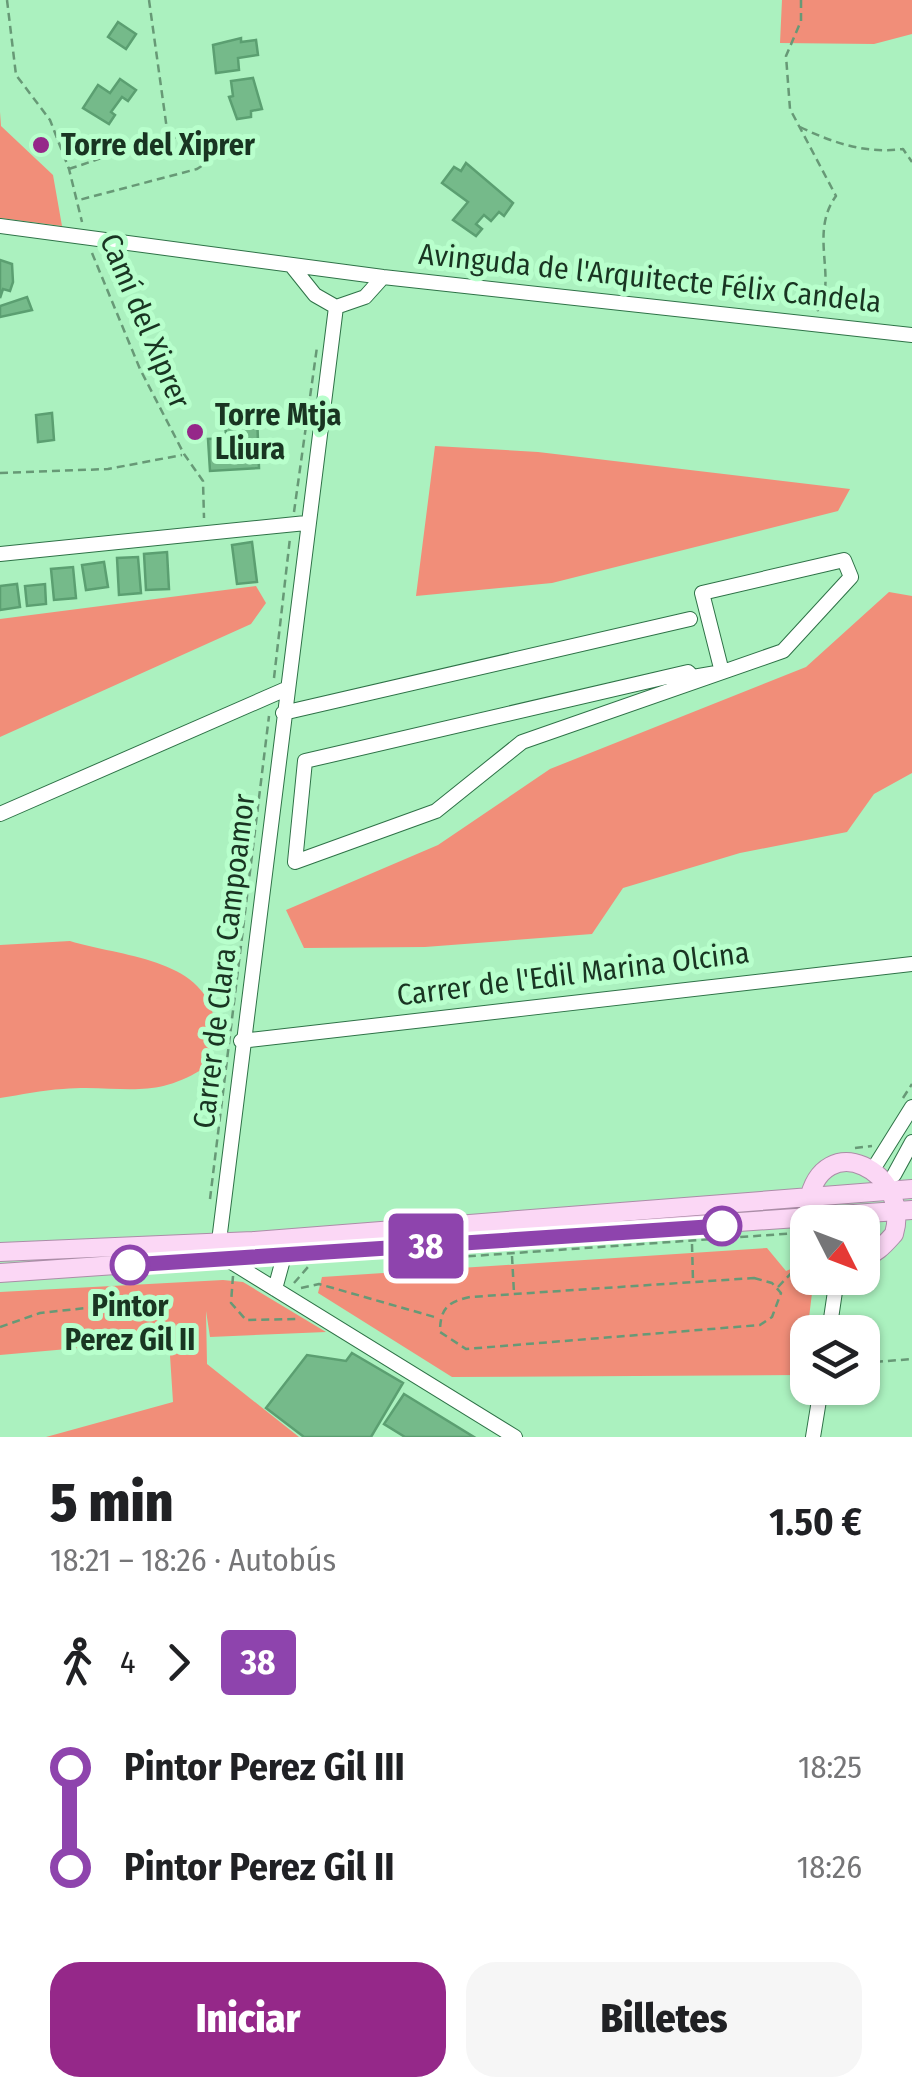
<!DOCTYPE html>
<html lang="es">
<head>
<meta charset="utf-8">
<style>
  body { margin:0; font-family:"Fira Sans Condensed",sans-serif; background:#f6f6f6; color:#202124; height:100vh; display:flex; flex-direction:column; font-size:38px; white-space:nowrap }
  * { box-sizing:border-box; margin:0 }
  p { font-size:32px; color:#757577 }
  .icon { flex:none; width:55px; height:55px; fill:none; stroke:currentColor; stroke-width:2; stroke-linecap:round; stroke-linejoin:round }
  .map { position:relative; height:1437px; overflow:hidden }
  .side { display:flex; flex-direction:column; background:#fff; flex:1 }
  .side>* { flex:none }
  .badge { padding:0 20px; border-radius:8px; font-size:35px; line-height:65px }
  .needle { width:65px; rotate:132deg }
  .buttons { position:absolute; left:790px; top:1205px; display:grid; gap:20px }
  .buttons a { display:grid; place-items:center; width:90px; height:90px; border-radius:20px; background:#fff; box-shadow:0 2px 8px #0004; font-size:50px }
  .map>.badge { position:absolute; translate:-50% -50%; box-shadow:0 0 0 5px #fff }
  .legs { display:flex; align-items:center; gap:15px; height:110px; padding:0 50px; font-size:32px }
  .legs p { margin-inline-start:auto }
  .overview { display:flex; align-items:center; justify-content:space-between; height:170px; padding:0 50px }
  h1 { font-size:55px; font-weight:800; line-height:75px }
  .action { display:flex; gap:20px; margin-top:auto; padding:20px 50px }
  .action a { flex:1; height:115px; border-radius:30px; background:#952889; color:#fff; font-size:40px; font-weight:800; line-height:115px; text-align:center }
  .action a+a { background:#f6f6f6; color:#202124 }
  ul { padding:0 50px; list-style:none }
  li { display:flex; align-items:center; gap:35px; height:100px; font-size:38px }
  li i { display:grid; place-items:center; width:15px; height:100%; margin:0 12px; background:currentColor }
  li i::after { content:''; width:25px; height:25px; margin:-12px; border:8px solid; border-radius:50%; background:#fff }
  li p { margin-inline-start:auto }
  li:first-child i { background:linear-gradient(#0000 50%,currentColor 0) }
  li:last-child i { background:linear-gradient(currentColor 50%,#0000 0) }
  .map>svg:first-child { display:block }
</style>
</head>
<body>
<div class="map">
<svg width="912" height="1437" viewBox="0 0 912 1437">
  <rect width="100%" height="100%" fill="#abf1bf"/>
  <path fill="#f18e79" d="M782 0H912V34L874 44 780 43Z
    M0 112 1 126 53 175 62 226 0 218Z
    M435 446 538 452 850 489 838 511 552 583 416 596Z
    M256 586 266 603 251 624 0 737V619Z
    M889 592 912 596V773L874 794 847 832 740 853 623 888 592 934 425 947 304 948 286 910 438 845 550 769 806 667Z
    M70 941C122 957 209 958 215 1025 216 1038 206 1057 201 1070 150 1101 118 1084 63 1089 42 1090 21 1095 0 1098V945Z
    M767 1248 786 1271 798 1266 812 1293 802 1375 452 1377 318 1293 322 1277Z
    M223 1280 243 1282 326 1332 210 1337 206 1311 207 1364 299 1437H46L173 1402 169 1340 0 1355V1292Z"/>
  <path fill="#75ba8a" stroke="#5b9f71" stroke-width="2.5" d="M118 22 136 34 126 49 108 37Z
    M241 38V42L256 40 258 55 238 58 239 70 216 73 213 45Z
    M253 78 262 109 251 111V117L237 119 229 97 233 96 231 81Z
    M120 79 136 90 128 101 122 97 111 112 115 115 109 124 83 108 98 85 110 93Z
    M466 163 513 203 504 216 499 212 491 221 484 215 476 224 482 229 476 236 453 220 468 202 442 183 454 167 461 171Z
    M0 260 12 264 13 282 10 291 3 289 0 298Z
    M27 297 32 310 0 317V306Z
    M52 413 54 440 38 442 36 415Z
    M257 414 259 468 210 471 208 439 226 438 225 415Z
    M188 425H199L202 439 191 440Z
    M252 542 257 582 237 584 232 545Z
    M167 552 169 589 146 590 144 554Z
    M138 557 141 593 119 595 117 558Z
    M104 562 108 587 86 590 82 565Z
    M73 567 76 598 54 600 51 569Z
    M17 584 20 607 0 610V586Z
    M45 584 46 604 27 606 25 586Z
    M352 1353 403 1383 371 1437H304L266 1408 307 1355 346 1361Z
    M404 1394 474 1437H405L384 1424Z"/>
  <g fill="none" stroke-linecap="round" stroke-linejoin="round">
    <g stroke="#2e7247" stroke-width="16">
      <path id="minor" d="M0 226 383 277 912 335
        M291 265 315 295 336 307 365 297 383 277
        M336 307 219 1241 228 1260 515 1437
        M0 554 306 523
        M844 560 851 577 783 651 522 742 436 811 295 862 305 761 688 672 693 677 722 672 702 593Z
        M283 713 690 619
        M0 814 286 689
        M241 1041 912 964
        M877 1163 912 1107
        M894 1175 912 1142
        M275 1289 284 1256
        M829 1332 837 1278
        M813 1437 821 1388"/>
    </g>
    <g stroke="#ab8da7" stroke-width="20">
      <path id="major" d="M808 1203C823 1125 912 1172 894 1234 885 1244 876 1255 862 1257
        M0 1252 253 1241 912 1189
        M0 1273 912 1210"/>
    </g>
    <path stroke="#679976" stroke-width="2.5" stroke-dasharray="8 5" stroke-linecap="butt" d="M7 0 16 75 50 120 69 169 82 222
      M149 0 168 137
      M801 0V21L786 56 790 109 836 196C808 234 839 281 817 311
      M800 127C833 143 866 154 903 149L912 162
      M69 169C105 158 180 125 213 140L216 149 211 160 197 169 79 200
      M92 253 140 369 184 454 203 481 204 518
      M0 473 108 469 182 455
      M294 512 317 347
      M274 678 290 538
      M903 1098 912 1084
      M855 1148 872 1146
      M210 1199 269 716
      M801 1236 808 1245
      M692 1244 693 1281
      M512 1256 514 1293
      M416 1260 798 1233
      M233 1276 231 1303 246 1320 298 1319
      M754 1278 772 1283 781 1293 772 1317 760 1325 466 1349 440 1332C440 1308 448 1302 470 1297Z
      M294 1283 308 1267
      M778 1287 798 1266
      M301 1288 319 1284 438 1318
      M0 1327 40 1313 95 1307V1288
      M862 1363 912 1359"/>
    <use href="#minor" stroke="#fff" stroke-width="14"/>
    <use href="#major" stroke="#fbd7f5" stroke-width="18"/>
  </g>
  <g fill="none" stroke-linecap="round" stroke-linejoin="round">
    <g stroke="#fff" stroke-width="22">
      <path id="line-1" d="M130 1265 722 1226"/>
    </g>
    <use href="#line-1" stroke="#8e44ad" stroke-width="15"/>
  </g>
  <g fill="#952889" stroke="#b8ffcc" stroke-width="4">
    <circle cx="41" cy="145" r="10"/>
    <circle cx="195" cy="432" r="10"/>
  </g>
  <g fill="#fff" stroke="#8e44ad" stroke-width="5">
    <circle cx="722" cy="1226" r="18"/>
    <circle cx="130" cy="1265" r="18"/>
  </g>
  <g text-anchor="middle" stroke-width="10" stroke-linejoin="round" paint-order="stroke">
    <g font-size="30" font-weight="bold" fill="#193522" stroke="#b8ffcc" text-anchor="start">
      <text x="61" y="155">Torre del Xiprer</text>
      <text x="215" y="425">Torre Mtja<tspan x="215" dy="34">Lliura</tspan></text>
    </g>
    <g font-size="30" fill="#193522" stroke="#b8ffcc">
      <text transform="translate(650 278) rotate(6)" y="10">Avinguda de l'Arquitecte Félix Candela</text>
      <text transform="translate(145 321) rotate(67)" y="10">Camí del Xiprer</text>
      <text transform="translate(224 961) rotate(-83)" y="10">Carrer de Clara Campoamor</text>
      <text transform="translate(573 974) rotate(-7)" y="10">Carrer de l'Edil Marina Olcina</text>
    </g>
    <g font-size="30" font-weight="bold" fill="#193522" stroke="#b8ffcc">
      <text x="130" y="1316">Pintor<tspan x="130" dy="34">Perez Gil II</tspan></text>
    </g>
  </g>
</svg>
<div class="buttons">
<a><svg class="needle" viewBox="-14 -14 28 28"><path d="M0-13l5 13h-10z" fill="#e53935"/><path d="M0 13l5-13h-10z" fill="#757577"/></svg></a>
<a><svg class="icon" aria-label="layers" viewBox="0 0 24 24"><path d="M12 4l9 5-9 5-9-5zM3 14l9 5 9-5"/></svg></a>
</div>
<b class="badge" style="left:426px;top:1246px;background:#8e44ad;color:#fff">38</b>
</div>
<section class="side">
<div class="overview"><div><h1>5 min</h1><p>18:21 – 18:26 · Autobús</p></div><b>1.50 €</b></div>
<div class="legs"><svg class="icon" aria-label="walk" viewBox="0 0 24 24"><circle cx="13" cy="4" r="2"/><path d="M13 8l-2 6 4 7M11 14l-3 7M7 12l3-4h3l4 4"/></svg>4<svg class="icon" aria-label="forward" viewBox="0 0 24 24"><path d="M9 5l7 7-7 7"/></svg><b class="badge" style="background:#8e44ad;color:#fff">38</b></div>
<ul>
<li><i style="color:#8e44ad"></i><b>Pintor Perez Gil III</b><p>18:25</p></li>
<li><i style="color:#8e44ad"></i><b>Pintor Perez Gil II</b><p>18:26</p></li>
</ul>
<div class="action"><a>Iniciar</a><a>Billetes</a></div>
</section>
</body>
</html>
